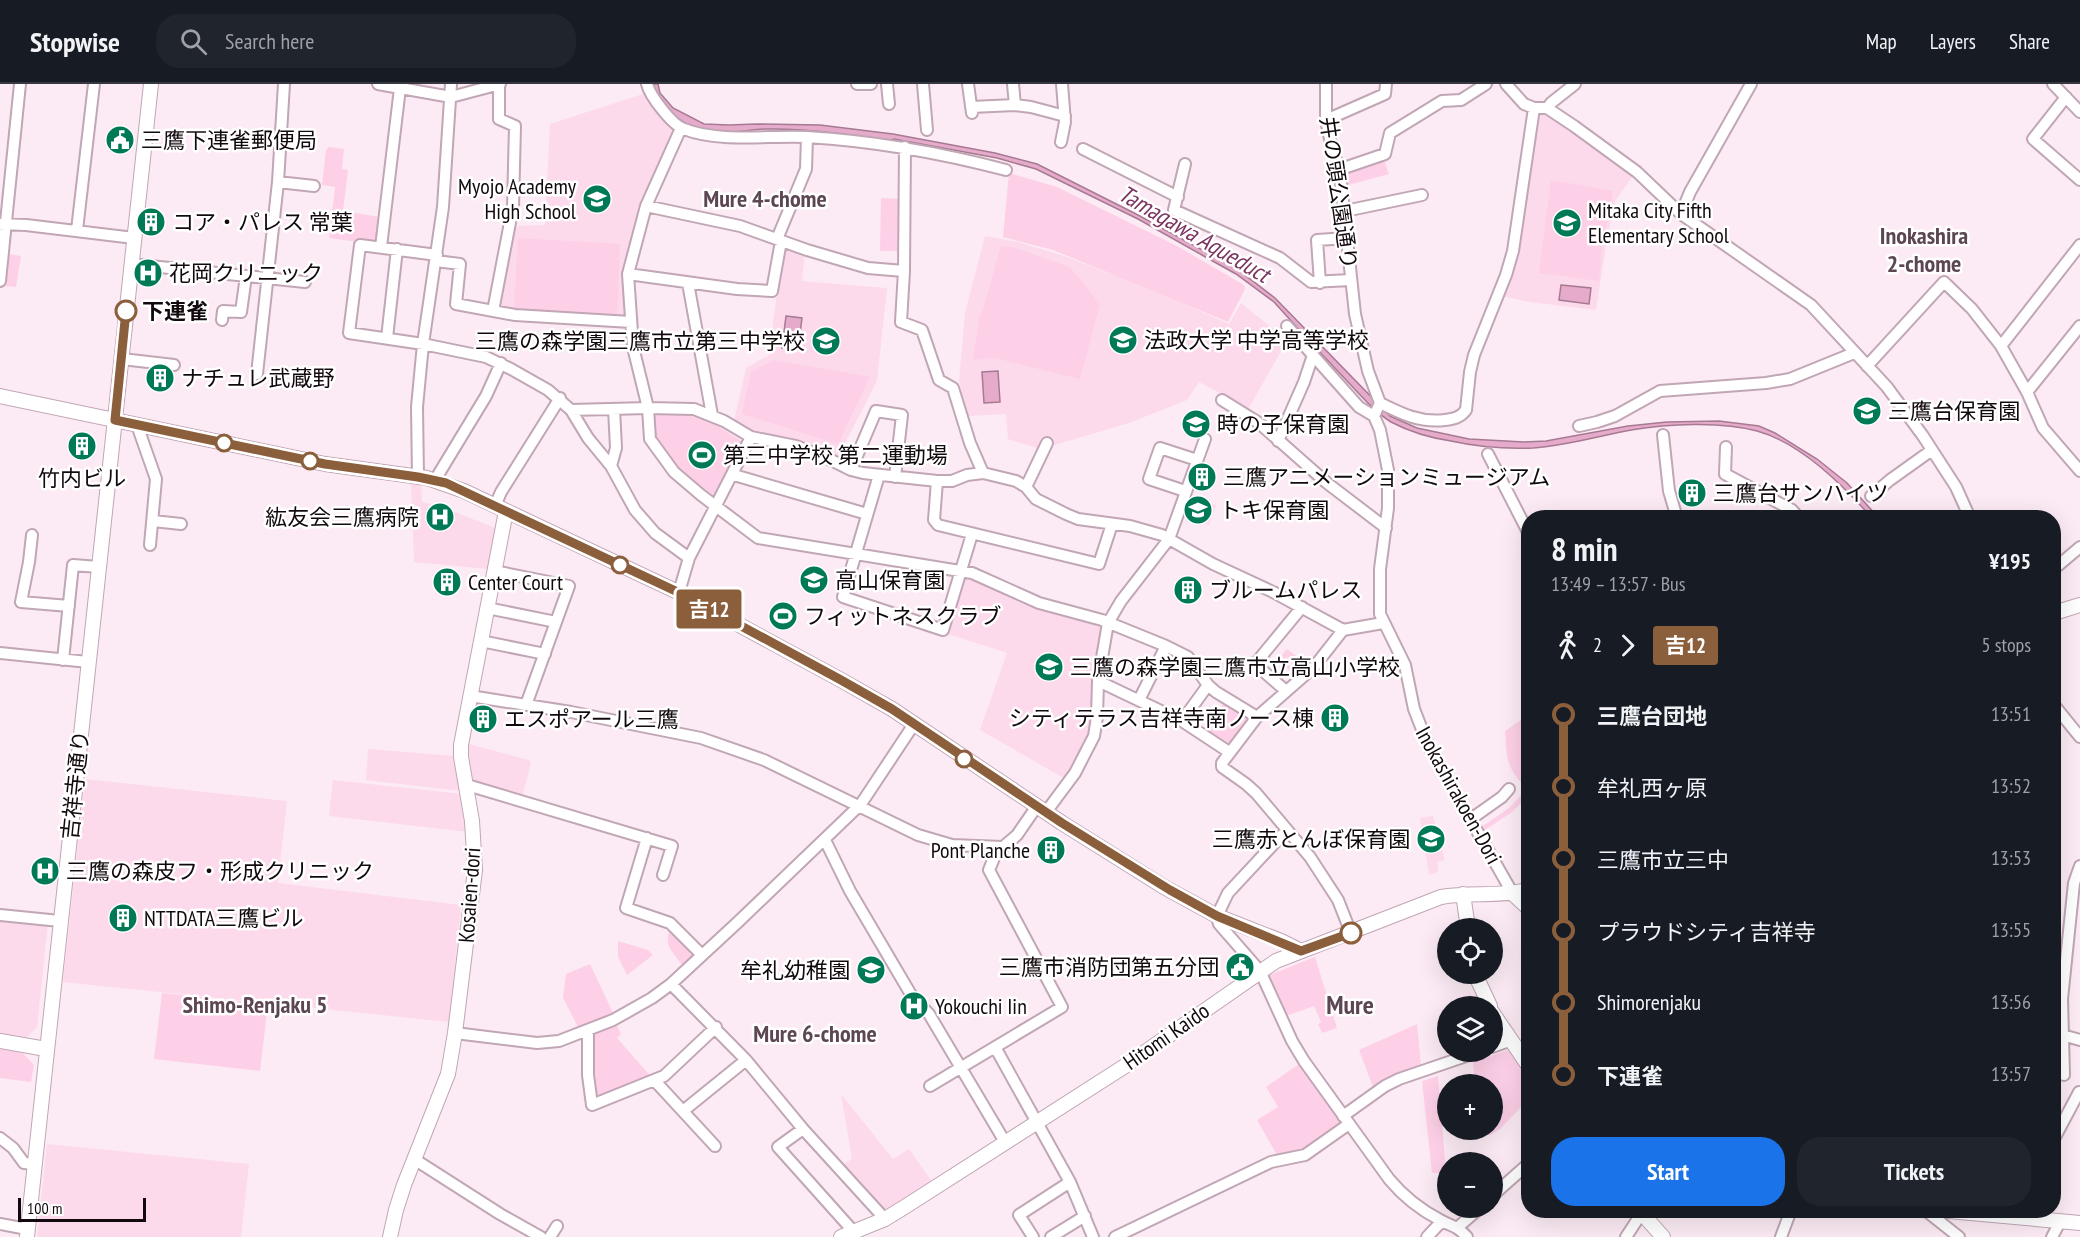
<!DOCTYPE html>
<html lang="en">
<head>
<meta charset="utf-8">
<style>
  body { margin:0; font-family:"PT Sans Narrow","Noto Sans JP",sans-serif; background:#20242c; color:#f1f3f6; height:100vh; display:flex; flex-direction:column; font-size:22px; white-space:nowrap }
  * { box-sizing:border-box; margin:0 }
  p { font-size:20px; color:#9ea1a6 }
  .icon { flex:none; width:33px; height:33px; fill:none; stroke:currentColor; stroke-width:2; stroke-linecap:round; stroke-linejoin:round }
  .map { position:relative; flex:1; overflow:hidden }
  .sheet { position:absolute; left:1521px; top:426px; width:540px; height:708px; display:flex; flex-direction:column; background:#171b24; border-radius:24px; box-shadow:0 6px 24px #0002 }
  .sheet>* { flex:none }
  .badge { padding:0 12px; border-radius:4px; font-size:21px; line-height:39px }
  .tools { position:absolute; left:1437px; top:834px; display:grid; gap:12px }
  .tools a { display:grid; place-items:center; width:66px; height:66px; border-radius:50%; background:#171b24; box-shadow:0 6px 24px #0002; font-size:30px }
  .scale { position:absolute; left:18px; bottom:15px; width:128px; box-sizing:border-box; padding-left:6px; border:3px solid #12090e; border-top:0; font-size:16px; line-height:21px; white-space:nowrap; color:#12090e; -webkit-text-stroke:4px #fff; paint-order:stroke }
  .map>.badge { position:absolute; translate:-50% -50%; box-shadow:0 0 0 3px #fff }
  .legs { display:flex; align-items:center; gap:9px; height:66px; padding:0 30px; font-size:20px }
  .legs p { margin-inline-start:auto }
  .overview { display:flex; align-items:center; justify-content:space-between; height:102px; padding:0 30px }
  h1 { font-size:33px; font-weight:800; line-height:45px }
  .action { display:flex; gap:12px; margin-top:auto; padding:12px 30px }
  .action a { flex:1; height:69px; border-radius:24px; background:#1a73e8; color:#fff; font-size:24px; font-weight:800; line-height:69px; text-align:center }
  .action a+a { background:#20242c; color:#f1f3f6 }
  ul { padding:0 30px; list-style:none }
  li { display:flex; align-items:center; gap:21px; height:72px; font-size:22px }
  li i { display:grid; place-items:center; width:9px; height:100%; margin:0 8px; background:currentColor }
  li i::after { content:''; width:15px; height:15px; margin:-8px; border:4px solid; border-radius:50%; background:#171b24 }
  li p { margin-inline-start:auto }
  li:first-child i { background:linear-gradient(#0000 50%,currentColor 0) }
  li:last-child i { background:linear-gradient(currentColor 50%,#0000 0) }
  header { display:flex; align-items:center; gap:36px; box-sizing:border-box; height:84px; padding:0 30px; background:#171b24; border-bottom:2px solid #363941 }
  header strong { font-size:28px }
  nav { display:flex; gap:33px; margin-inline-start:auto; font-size:21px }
  .search { width:420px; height:54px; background:#20242c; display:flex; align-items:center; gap:15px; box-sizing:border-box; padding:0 21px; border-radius:24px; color:#9ea1a6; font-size:22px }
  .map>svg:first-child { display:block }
</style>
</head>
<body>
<header>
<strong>Stopwise</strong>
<div class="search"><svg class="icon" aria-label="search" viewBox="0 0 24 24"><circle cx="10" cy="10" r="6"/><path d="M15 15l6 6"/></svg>Search here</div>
<nav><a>Map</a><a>Layers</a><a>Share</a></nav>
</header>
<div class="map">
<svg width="2080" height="1153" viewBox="0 0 2080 1153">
  <rect width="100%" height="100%" fill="#fcebf4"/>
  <path fill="#fdd9ec" d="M646 9 676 45 625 190V235L497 226 509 154 518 142 545 141 550 40Z
    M1537 29 1549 30 1633 92 1615 117 1606 161 1596 226 1530 218 1502 212 1519 165Z
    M985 152 1018 158 1067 173 1157 208 1229 240 1241 219 1283 253V258L1285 260 1249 324 1199 298 1187 316 1129 339 1075 355 1040 365 1008 355 1006 330 968 332 959 297 965 229Z
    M783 162 805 168 802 197 887 204 877 297 838 373 798 357 757 351 734 337 746 284 769 271Z
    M411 398H421L422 418 437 421 498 445 488 485 414 478Z
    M1187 411 1216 421 1209 441 1180 431Z
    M965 493 1102 541 1104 544 1092 648 1067 696 980 646 1007 569 945 549 961 495Z
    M469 660 529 676 531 679 523 710 519 713 472 698 466 673Z
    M368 665 455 672 461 707 366 696Z
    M85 695 287 717 278 799 461 821 449 938 63 898Z
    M333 696 462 710 468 748 329 732Z
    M1433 732 1445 776 1437 778 1438 788 1429 791 1420 734Z
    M0 834 48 839 37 943 26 954 0 950Z
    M841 1010 893 1075 909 1065 933 1099 884 1131 841 1082 852 1075Z
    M47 1060 249 1080 241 1153H37Z"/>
  <path fill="#fdd0e8" d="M329 63 344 65 342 85 348 86 343 127 380 133 378 155 374 160 329 154 335 103 322 101 326 66Z
    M1384 76 1389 90 1348 101 1346 91 1349 88Z
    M1009 89 1057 103 1177 162 1244 201 1245 205 1228 238 1053 166 1003 153Z
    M1551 96 1613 107 1602 162 1599 197 1539 189Z
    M881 114 904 115 903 167H880Z
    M518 154 620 160 617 231 514 226Z
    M1001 162 1015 164 1070 183 1100 220 1080 295 995 274 973 276 980 229H982Z
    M8 170 21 172 16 203 4 202Z
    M773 276 870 293 838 360 742 330 751 288Z
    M655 331H689L715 340 743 358 715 413 677 383 656 352Z
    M1287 565 1309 582 1297 592 1277 576Z
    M1224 618 1248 631V635L1229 662 1205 649Z
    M1528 631V712L1512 728 1482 748 1480 744 1509 724 1527 705C1506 683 1507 676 1505 647Z
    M671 842 695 870 682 881C671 866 663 861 671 842Z
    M618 857 648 866 653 871 627 891 618 873Z
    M1315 873 1337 944 1322 949 1318 940 1321 938 1314 922 1286 932 1267 892Z
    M590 880 613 929 578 943 563 914 566 890Z
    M162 909 268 920 260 987 154 975Z
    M615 938 621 950 617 954 653 995 593 1017 591 949Z
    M1417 940 1421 982 1402 988 1373 1003 1359 966Z
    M0 963 20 966 34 981 31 998 0 994Z
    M1508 966 1513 969 1528 994V1016L1500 1045 1491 1051H1481L1480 1046H1492V1000H1475L1473 978Z
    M1299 980 1342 1038 1306 1065 1277 1071 1257 1036 1278 1023 1266 1003Z
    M1438 992 1446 1089H1432L1422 997Z"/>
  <path fill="#e6abcb" stroke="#a67a92" stroke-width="1.5" d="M653 0H658L660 9 673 24 704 40 729 41 756 40 820 41 893 50 995 69 1037 80 1140 132 1237 185 1275 214 1390 332 1417 344 1469 355 1524 358 1546 357 1628 342 1667 338 1719 337 1759 342 1775 349 1817 375 1847 399 1878 433H1871C1842 400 1801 359 1757 347 1721 337 1667 340 1631 346 1598 352 1566 362 1533 364 1506 365 1478 363 1451 357 1431 354 1410 348 1391 338 1375 328 1361 312 1348 298 1323 272 1298 245 1274 218L1236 190 1209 175 1138 135 1036 85 997 74 894 55 889 57C849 50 806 44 765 45 742 46 714 54 692 43 676 35 657 18 653 0Z
    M1561 201 1591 204 1589 220 1559 216Z
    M786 232 802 234 798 266 782 264Z
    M998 287 1000 318 984 319 982 288Z"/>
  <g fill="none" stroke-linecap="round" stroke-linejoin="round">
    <g stroke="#c1a6b5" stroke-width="14">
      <path id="street" d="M378 0 451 13 500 0
        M647 0C650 12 672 41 684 45 720 59 769 51 807 53 875 57 941 69 1006 86
        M857 0H871
        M887 0 889 20
        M923 0 927 46
        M968 0 972 29
        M1013 0 1015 21
        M1326 0V36L1330 55 1340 90 1355 230 1368 287 1380 319 1374 332 1380 346 1388 386V424L1380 485V530L1405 581 1414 625 1428 661 1513 810
        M1506 0 1524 20 1534 24H1547L1574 42 1637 88 1681 130 1811 221 1887 303 1923 352 1956 403 1970 434
        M2053 0 2080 28
        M2066 13 2033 55 2080 96
        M971 23 1015 21 1031 23 1065 32
        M1547 24 1551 19 1575 0
        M1326 36 1385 10 1386 0
        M681 44 646 122 628 190 633 263 648 324 650 355 674 388 701 411 758 454 972 489 1039 519 1102 536 1166 562 1188 573 1208 601 1216 608 1257 633 1222 679V683L1246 700 1256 709 1310 773 1338 816 1351 849
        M1061 58 1065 38 1062 0
        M905 63 904 187 901 238 922 246 939 296 953 304 970 359 983 389
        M1083 65 1178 113
        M1185 80 1174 126 1280 174 1311 198 1351 196
        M1338 86 1385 70 1390 49 1442 17 1461 16 1486 0
        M278 98 314 102
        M646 122 740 142 807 166 868 184 904 187
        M1345 127 1422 111
        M1681 130 1690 108 1751 0
        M0 140 26 141 134 154
        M77 146 94 0
        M777 155 806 85 807 53
        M381 163 400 4
        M437 171 360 161 349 249 423 260 486 273 511 285 548 306 571 326 588 354 611 382 635 426 655 449 689 474
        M436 177 460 180 456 220 515 231 631 238
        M131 180 305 198
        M628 190 737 205 772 207 781 157
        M0 197 20 0
        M688 199 712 331
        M1320 199 1317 156 1348 154
        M493 227 513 123 515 42 499 35V0
        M222 236 223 227 241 228 246 192
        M1287 242 1359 323 1374 332
        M387 254 397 165
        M2001 262 2080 161
        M122 275 174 281
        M1867 282 1944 198 1972 225 2001 262 2027 308 2043 344 2080 387
        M257 290 278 98 284 0
        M2027 308 2080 242
        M1222 316 1259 339 1327 399 1386 444
        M1380 319C1402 330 1420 339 1445 336 1453 335 1460 334 1466 326L1470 288 1474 271 1506 191 1513 167 1534 24
        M571 326 648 324 694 325 724 337 751 353 796 362 833 377 851 386 863 389 937 397 934 436 938 441 1099 480 1112 440
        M137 341 156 395 150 461
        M1579 342 1597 338 1615 332 1660 307 1766 299 1790 295 1854 269
        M1663 351 1669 407 1677 434
        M1278 357 1304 298 1313 271
        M1726 363 1725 390 1792 426 1799 434
        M1488 370 1528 448
        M611 382 616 364 614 325
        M851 386 876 327 902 331 895 393
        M734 391 867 430
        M879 391 843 513 943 546 972 450
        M418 393 417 323 423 260 443 123 451 0
        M435 396 486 312 501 279
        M937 397H952L967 391 983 389 1016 397 1026 403 1036 415 1066 430 1078 435 1130 442 1162 451 1213 480 1273 508 1343 546
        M1026 403 1047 359
        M1185 407 1149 395 1160 364 1197 376
        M1871 412 1890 396 1932 366
        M495 422 501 408 560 314
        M153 437 181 440
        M32 451 29 478 21 518 69 522
        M2054 485 2080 463
        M494 487 569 502 526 621
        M679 508 689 474 751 353
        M487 524 556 538
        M481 557 545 570
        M0 569 88 578
        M63 576 73 481 99 483
        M1098 597 1182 637 1229 668
        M1286 607 1255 580 1302 523
        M470 612 571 628 701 654 764 676 918 751 952 761 1003 763 1017 751 1037 722
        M1139 616 1166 562
        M2054 621 2080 653
        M1257 633 1314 583 1343 546 1383 539
        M1182 637 1208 601
        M467 701 672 762 663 791
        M1046 728 1075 689 1094 652 1097 633 1098 597 1108 539 1121 517 1169 455 1205 355
        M1471 735 1502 713 1509 705
        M1282 751 1228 809 1217 832 1219 840 1260 887 1292 957 1304 977 1389 1095C1403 1112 1421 1126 1440 1136 1453 1143 1456 1141 1467 1153
        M647 754 626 824 670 839 702 871
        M825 756 850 807 913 914 929 930 1005 1058
        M0 831 60 837
        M671 900 746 976 803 1045 885 1135
        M588 946V991L592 1021 664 992 716 943
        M455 949 537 959 559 957 613 936 652 914 671 900 738 838 861 720 914 640
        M2062 951 2080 956
        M995 963 1070 1098 1093 1153
        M1492 963 1512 956
        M2064 991 2062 915 2074 799 2080 782
        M655 997 715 1062
        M930 1002 1062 923 989 786 998 764
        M683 1027 746 976
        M1343 1032 1385 1002 1399 995 1478 968
        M803 1045 778 1063 854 1148
        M0 1054 13 1064 24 1079 34 1080
        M2054 1055 2079 1008
        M414 1075 500 1130 541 1153
        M1492 1112 1528 1080
        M1925 1126 1959 1153
        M0 1140 27 1145
        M1458 1143 1480 1124
        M550 1153 557 1142
        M1033 1153 1019 1131 1070 1098
        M1051 1153 1085 1132
        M1115 1153 1271 1078 1305 1071 1349 1040
        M1427 1153 1442 1137
        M1626 1153 1641 1130
        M1781 1153 1791 1126
        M2052 1153 2060 1138"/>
    </g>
    <g stroke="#c1a6b5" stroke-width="16">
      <path id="secondary" d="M0 312 325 380 427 394 464 407 684 511 841 596 892 625 1062 739 1164 803 1217 832 1281 857 1301 867
        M2054 529 2080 521
        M1463 810 1468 844
        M1513 810 1528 824
        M1475 890 1490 922
        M1492 928 1528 981
        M0 957 46 965
        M1639 1126 1663 1153
        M1937 1126 2080 1139
        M27 1153 151 0
        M390 1153 396 1126 404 1101 448 990 455 949 475 786 472 737 461 673V661L506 427
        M841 1153 885 1135 903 1124 1125 982 1276 877 1441 813C1470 808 1500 813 1528 806"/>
    </g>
    <use href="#street" stroke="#fff" stroke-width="10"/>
    <use href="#secondary" stroke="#fff" stroke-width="14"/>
  </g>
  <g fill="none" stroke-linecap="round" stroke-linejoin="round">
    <g stroke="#fff" stroke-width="14">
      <path id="line-1" d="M126 227 115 336 325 380 418 393 446 399 684 511 841 596 892 625 1062 739 1170 806 1217 832 1301 867 1351 849"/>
    </g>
    <use href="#line-1" stroke="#8b5e3c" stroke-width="9"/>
  </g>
  <defs>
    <g id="civic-disc" transform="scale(1.5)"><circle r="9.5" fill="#007956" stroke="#fff"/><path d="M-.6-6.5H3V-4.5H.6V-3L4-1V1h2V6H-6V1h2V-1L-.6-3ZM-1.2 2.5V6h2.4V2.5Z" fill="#fff"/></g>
    <g id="school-disc" transform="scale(1.5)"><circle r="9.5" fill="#007956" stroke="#fff"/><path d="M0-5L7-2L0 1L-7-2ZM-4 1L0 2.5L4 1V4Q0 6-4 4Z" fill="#fff"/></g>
    <g id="building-disc" transform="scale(1.5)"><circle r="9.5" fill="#007956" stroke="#fff"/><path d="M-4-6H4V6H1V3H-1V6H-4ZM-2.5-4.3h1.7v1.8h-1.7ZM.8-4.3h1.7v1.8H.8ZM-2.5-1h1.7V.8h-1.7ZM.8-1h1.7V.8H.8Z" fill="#fff"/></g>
    <g id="hospital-disc" transform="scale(1.5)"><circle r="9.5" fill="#007956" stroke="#fff"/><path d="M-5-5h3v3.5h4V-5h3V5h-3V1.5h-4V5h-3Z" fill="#fff"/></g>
    <g id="stadium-disc" transform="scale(1.5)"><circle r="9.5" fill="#007956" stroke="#fff"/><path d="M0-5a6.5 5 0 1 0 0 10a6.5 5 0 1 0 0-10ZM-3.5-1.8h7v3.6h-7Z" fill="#fff"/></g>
  </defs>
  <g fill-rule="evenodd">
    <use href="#civic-disc" x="120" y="56"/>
    <use href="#school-disc" x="597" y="115"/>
    <use href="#building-disc" x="151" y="138"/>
    <use href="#school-disc" x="1567" y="139"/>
    <use href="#hospital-disc" x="148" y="189"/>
    <use href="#school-disc" x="1123" y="256"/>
    <use href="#school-disc" x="826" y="257"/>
    <use href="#building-disc" x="160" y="294"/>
    <use href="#school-disc" x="1867" y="327"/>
    <use href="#school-disc" x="1196" y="340"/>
    <use href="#building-disc" x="82" y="362"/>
    <use href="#stadium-disc" x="702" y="371"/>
    <use href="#building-disc" x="1202" y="393"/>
    <use href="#building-disc" x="1692" y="409"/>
    <use href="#school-disc" x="1198" y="426"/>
    <use href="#hospital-disc" x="440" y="433"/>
    <use href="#school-disc" x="814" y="496"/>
    <use href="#building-disc" x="447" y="498"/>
    <use href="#building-disc" x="1188" y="506"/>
    <use href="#stadium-disc" x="783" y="532"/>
    <use href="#school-disc" x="1049" y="583"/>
    <use href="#building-disc" x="1335" y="634"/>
    <use href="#building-disc" x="483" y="635"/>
    <use href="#school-disc" x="1431" y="755"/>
    <use href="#building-disc" x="1051" y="766"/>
    <use href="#hospital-disc" x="45" y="787"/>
    <use href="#building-disc" x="123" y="834"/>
    <use href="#civic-disc" x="1240" y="883"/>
    <use href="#school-disc" x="871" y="886"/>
    <use href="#hospital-disc" x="914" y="922"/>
  </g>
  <g fill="#fff" stroke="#8b5e3c" stroke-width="3">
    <circle cx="126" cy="227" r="10"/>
    <circle cx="224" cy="359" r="8"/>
    <circle cx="310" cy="377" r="8"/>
    <circle cx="620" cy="481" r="8"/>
    <circle cx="964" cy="675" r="8"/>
    <circle cx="1351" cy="849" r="10"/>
  </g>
  <g text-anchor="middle" stroke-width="5" stroke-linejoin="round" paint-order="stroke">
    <g font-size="22" fill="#12090e" stroke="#fff" text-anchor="start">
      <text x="141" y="64">三鷹下連雀郵便局</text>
      <text x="576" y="110" text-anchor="end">Myojo Academy<tspan x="576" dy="25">High School</tspan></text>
      <text x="1588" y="134">Mitaka City Fifth<tspan x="1588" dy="25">Elementary School</tspan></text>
      <text x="172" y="146">コア・パレス 常葉</text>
      <text x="169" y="197">花岡クリニック</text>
      <text x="1144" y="264">法政大学 中学高等学校</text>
      <text x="805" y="265" text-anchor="end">三鷹の森学園三鷹市立第三中学校</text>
      <text x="181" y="302">ナチュレ武蔵野</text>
      <text x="1888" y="335">三鷹台保育園</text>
      <text x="1217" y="348">時の子保育園</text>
      <text x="723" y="379">第三中学校 第二運動場</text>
      <text x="1223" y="401">三鷹アニメーションミュージアム</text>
      <text x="82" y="402" text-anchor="middle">竹内ビル</text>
      <text x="1713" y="417">三鷹台サンハイツ</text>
      <text x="1219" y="434">トキ保育園</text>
      <text x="419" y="441" text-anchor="end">紘友会三鷹病院</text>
      <text x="835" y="504">高山保育園</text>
      <text x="468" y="506">Center Court</text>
      <text x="1209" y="514">ブルームパレス</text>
      <text x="804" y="540">フィットネスクラブ</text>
      <text x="1070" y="591">三鷹の森学園三鷹市立高山小学校</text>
      <text x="1314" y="642" text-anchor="end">シティテラス吉祥寺南ノース棟</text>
      <text x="504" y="643">エスポアール三鷹</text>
      <text x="1410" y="763" text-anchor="end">三鷹赤とんぼ保育園</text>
      <text x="1030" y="774" text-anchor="end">Pont Planche</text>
      <text x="66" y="795">三鷹の森皮フ・形成クリニック</text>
      <text x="144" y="842">NTTDATA三鷹ビル</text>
      <text x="1219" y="891" text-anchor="end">三鷹市消防団第五分団</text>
      <text x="850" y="894" text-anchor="end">牟礼幼稚園</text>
      <text x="935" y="930">Yokouchi Iin</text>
    </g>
    <g font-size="22" fill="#12090e" stroke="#fff">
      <text transform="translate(1339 109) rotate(82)" y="8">井の頭公園通り</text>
      <text transform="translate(75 701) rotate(-84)" y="8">吉祥寺通り</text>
      <text transform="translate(1459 711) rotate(61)" y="8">Inokashirakoen-Dori</text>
      <text transform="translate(469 811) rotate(-86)" y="8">Kosaien-dori</text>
      <text transform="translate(1166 952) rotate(-35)" y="8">Hitomi Kaido</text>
    </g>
    <g font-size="22" font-weight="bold" fill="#12090e" stroke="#fff" text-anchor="start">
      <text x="142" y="235">下連雀</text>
    </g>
    <g font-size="24" font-weight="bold" fill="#5d4653" stroke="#fff">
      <text x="765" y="123">Mure 4-chome</text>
      <text x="1924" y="160">Inokashira<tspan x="1924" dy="28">2-chome</tspan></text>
      <text x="255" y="929">Shimo-Renjaku 5</text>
      <text x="815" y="958">Mure 6-chome</text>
    </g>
    <g font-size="24" font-style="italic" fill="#7b3560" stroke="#fff">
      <text transform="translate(1194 150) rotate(30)" y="8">Tamagawa Aqueduct</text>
    </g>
    <g font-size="26" font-weight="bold" fill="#5d4653" stroke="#fff">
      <text x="1350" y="930">Mure</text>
    </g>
  </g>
</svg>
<div class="tools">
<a><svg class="icon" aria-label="locate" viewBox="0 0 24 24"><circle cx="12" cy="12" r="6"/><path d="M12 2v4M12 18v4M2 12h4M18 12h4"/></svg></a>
<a><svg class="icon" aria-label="layers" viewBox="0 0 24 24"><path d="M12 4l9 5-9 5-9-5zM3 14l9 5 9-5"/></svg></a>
<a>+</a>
<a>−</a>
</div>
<div class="scale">100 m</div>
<b class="badge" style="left:709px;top:525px;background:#8b5e3c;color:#fff">吉12</b>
<section class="sheet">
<div class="overview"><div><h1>8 min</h1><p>13:49 – 13:57 · Bus</p></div><b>¥195</b></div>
<div class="legs"><svg class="icon" aria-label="walk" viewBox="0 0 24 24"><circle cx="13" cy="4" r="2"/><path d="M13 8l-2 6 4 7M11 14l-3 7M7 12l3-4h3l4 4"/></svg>2<svg class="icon" aria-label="forward" viewBox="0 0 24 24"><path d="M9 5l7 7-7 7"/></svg><b class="badge" style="background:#8b5e3c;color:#fff">吉12</b><p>5 stops</p></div>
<ul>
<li><i style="color:#8b5e3c"></i><b>三鷹台団地</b><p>13:51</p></li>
<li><i style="color:#8b5e3c"></i><span>牟礼西ヶ原</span><p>13:52</p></li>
<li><i style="color:#8b5e3c"></i><span>三鷹市立三中</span><p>13:53</p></li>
<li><i style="color:#8b5e3c"></i><span>プラウドシティ吉祥寺</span><p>13:55</p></li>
<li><i style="color:#8b5e3c"></i><span>Shimorenjaku</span><p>13:56</p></li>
<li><i style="color:#8b5e3c"></i><b>下連雀</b><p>13:57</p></li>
</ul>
<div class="action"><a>Start</a><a>Tickets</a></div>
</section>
</div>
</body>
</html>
